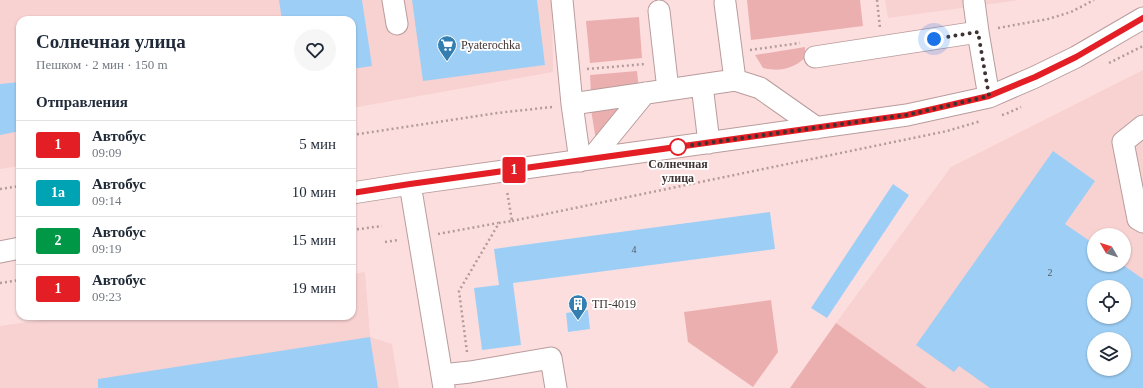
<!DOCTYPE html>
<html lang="ru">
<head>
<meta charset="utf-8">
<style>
  body { margin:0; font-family:Georgia,serif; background:#f6f6f7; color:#1f2937; height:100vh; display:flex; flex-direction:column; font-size:15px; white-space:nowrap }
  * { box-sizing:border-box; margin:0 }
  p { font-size:13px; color:#747a83 }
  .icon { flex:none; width:22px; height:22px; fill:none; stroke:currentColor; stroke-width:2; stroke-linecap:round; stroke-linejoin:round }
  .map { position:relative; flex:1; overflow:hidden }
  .sheet { position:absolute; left:16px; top:16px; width:340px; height:304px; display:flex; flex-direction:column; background:#fff; border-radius:12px; box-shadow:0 1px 3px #0004 }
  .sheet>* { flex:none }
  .badge { padding:0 8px; border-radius:3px; font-size:14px; line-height:26px }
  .needle { width:26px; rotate:309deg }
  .buttons { position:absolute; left:1087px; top:228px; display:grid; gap:8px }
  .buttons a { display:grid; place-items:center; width:44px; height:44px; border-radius:50%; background:#fff; box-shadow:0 1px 3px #0004; font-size:20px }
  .you { position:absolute; width:20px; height:20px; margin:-10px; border:3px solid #fff; border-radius:50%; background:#1a73e8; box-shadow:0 0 0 6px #1a73e833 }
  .map>.badge { position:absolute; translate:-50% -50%; box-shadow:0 0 0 2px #fff }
  h2 { padding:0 20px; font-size:15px; line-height:36px }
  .round { display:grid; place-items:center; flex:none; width:42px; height:42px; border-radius:21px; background:#f6f6f7 }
  .headline { display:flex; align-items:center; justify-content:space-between; height:68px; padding:0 20px }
  h1 { font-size:19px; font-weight:700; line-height:30px }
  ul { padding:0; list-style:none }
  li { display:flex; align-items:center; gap:12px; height:48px; padding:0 20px; border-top:1px solid #e0e1e3 }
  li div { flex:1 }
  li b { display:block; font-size:15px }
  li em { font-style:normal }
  li .badge { min-width:44px; font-weight:700; text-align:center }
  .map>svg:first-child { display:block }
</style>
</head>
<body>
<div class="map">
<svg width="1143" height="388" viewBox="0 0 1143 388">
  <rect width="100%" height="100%" fill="#fddede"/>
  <path fill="#f8d1d1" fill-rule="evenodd" d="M0 0H568L552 2 553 72 352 108V20H20V166L0 169Z
    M885 0H1019L888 18Z
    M1143 70V388H927L836 323 951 167ZM1094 235H1124V265H1094ZM1094 287H1124V317H1094ZM1094 339H1124V369H1094Z
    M365 272 370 337 392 344 399 388H0V326L70 316H352V274Z"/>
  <path fill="#ecafaf" d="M747 0H860L863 26 751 40Z
    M639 17 642 58 590 63 586 21Z
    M805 47V58C792 69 780 72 763 68L755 55Z
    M637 71 639 89 591 93 590 75Z
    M628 104 596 140 591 110Z
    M771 300 778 352 753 387 688 342 684 312Z
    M836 323 927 388H790Z"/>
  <path fill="#9dcff6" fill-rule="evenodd" d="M279 0H362L372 66 352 69V20H282Z
    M412 0H537L545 65 423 81Z
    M20 82V131L0 135V84Z
    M1053 151 1095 181 1065 224 1094 244V265H1123L1143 279V388H990L959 366 954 372 916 345ZM1094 287H1124V317H1094ZM1094 339H1124V369H1094Z
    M893 184 909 195 827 318 811 308Z
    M770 212 775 249 513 283 521 345 482 350 474 288 499 285 494 249Z
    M588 310 590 329 568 332 566 313Z
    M370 337 378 388H98V379Z"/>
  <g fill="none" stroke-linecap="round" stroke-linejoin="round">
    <g stroke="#b99c9c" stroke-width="23">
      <path id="minor" d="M393 0 397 24
        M562 0 572 104 580 161
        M974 2 978 32
        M725 3 735 80
        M659 11 668 90
        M815 57 978 32 989 97
        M702 85 709 143
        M572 104 735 80 760 88 817 128
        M1143 126 1123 142 1138 219 1143 222
        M591 159 645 93
        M410 184 444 388
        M352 193 410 184 907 115 989 97 1035 77 1076 57 1143 18
        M0 252 20 248
        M442 375 470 372 551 358 556 388"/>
    </g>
    <path stroke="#b39b9b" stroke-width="2.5" stroke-dasharray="2 3" stroke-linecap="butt" d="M877 0 880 28
      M998 28 1048 19 1071 12 1094 0
      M750 50 800 43
      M1109 63 1143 46
      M587 69 646 64
      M1002 115 1008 113 1021 107
      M352 135 497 113 552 107
      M0 189 20 186
      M512 221 947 131 981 121
      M352 230 382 226
      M438 234 498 223
      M385 242 399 240
      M0 283 20 280
      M467 352 459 291 499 223 512 221 507 191"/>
    <use href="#minor" stroke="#fff" stroke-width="21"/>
  </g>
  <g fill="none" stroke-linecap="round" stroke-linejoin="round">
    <g stroke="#fff" stroke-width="9">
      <path id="line" d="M352 193 410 184 907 115 989 96 1035 77 1076 57 1143 18"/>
    </g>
    <use href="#line" stroke="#e31e25" stroke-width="6"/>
    <path stroke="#3e3332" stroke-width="4" stroke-dasharray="0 7.2" d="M678 147 907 115 989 96 978 32 934 39"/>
  </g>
  <defs>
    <g id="supermarket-pin" transform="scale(1)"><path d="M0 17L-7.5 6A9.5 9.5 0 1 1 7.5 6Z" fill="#347fb2" stroke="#fff"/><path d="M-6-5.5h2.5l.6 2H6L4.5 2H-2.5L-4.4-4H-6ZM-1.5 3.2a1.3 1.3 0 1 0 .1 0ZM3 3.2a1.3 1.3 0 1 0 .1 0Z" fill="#fff"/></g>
    <g id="building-pin" transform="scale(1)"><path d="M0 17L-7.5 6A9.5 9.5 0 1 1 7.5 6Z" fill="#347fb2" stroke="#fff"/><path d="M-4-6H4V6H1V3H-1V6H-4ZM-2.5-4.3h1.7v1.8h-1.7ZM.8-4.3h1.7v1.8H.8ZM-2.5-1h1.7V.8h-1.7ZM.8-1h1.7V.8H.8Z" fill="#fff"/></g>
  </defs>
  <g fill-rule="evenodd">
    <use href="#supermarket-pin" x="447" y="45"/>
    <use href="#building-pin" x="578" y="304"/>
  </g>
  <circle fill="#fff" stroke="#e31e25" stroke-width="2" cx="678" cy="147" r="8"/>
  <g text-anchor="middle" stroke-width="3.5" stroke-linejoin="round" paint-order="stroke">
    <g font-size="10" fill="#565a63">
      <text x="634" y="253">4</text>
      <text x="1050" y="276">2</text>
    </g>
    <g font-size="12" fill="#3e3332" stroke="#fff" text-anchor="start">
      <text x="461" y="49">Pyaterochka</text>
      <text x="592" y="308">ТП-4019</text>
    </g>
    <g font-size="12" font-weight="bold" fill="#3e3332" stroke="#fff">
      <text x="678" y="168">Солнечная<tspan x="678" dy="14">улица</tspan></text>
    </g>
  </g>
</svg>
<div class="buttons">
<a><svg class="needle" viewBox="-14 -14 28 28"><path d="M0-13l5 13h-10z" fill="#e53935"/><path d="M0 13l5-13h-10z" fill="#747a83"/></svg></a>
<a><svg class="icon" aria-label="locate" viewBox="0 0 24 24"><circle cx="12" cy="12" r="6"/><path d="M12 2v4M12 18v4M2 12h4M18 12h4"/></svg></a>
<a><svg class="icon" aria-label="layers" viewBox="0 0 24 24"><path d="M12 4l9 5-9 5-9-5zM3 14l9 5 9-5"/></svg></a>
</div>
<div class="you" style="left:934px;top:39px"></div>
<b class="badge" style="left:514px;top:170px;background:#e31e25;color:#fff">1</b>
<section class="sheet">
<div class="headline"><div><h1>Солнечная улица</h1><p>Пешком · 2 мин · 150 m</p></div><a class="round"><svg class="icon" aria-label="heart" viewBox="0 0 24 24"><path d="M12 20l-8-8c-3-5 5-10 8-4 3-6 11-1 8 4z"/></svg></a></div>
<h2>Отправления</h2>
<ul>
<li><span class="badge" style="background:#e31e25;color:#fff">1</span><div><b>Автобус</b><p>09:09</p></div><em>5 мин</em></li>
<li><span class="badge" style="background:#00a3b4;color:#fff">1а</span><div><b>Автобус</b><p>09:14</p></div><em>10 мин</em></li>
<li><span class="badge" style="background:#009746;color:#fff">2</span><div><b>Автобус</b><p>09:19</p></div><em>15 мин</em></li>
<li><span class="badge" style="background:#e31e25;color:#fff">1</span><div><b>Автобус</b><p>09:23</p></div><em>19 мин</em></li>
</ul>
</section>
</div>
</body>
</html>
